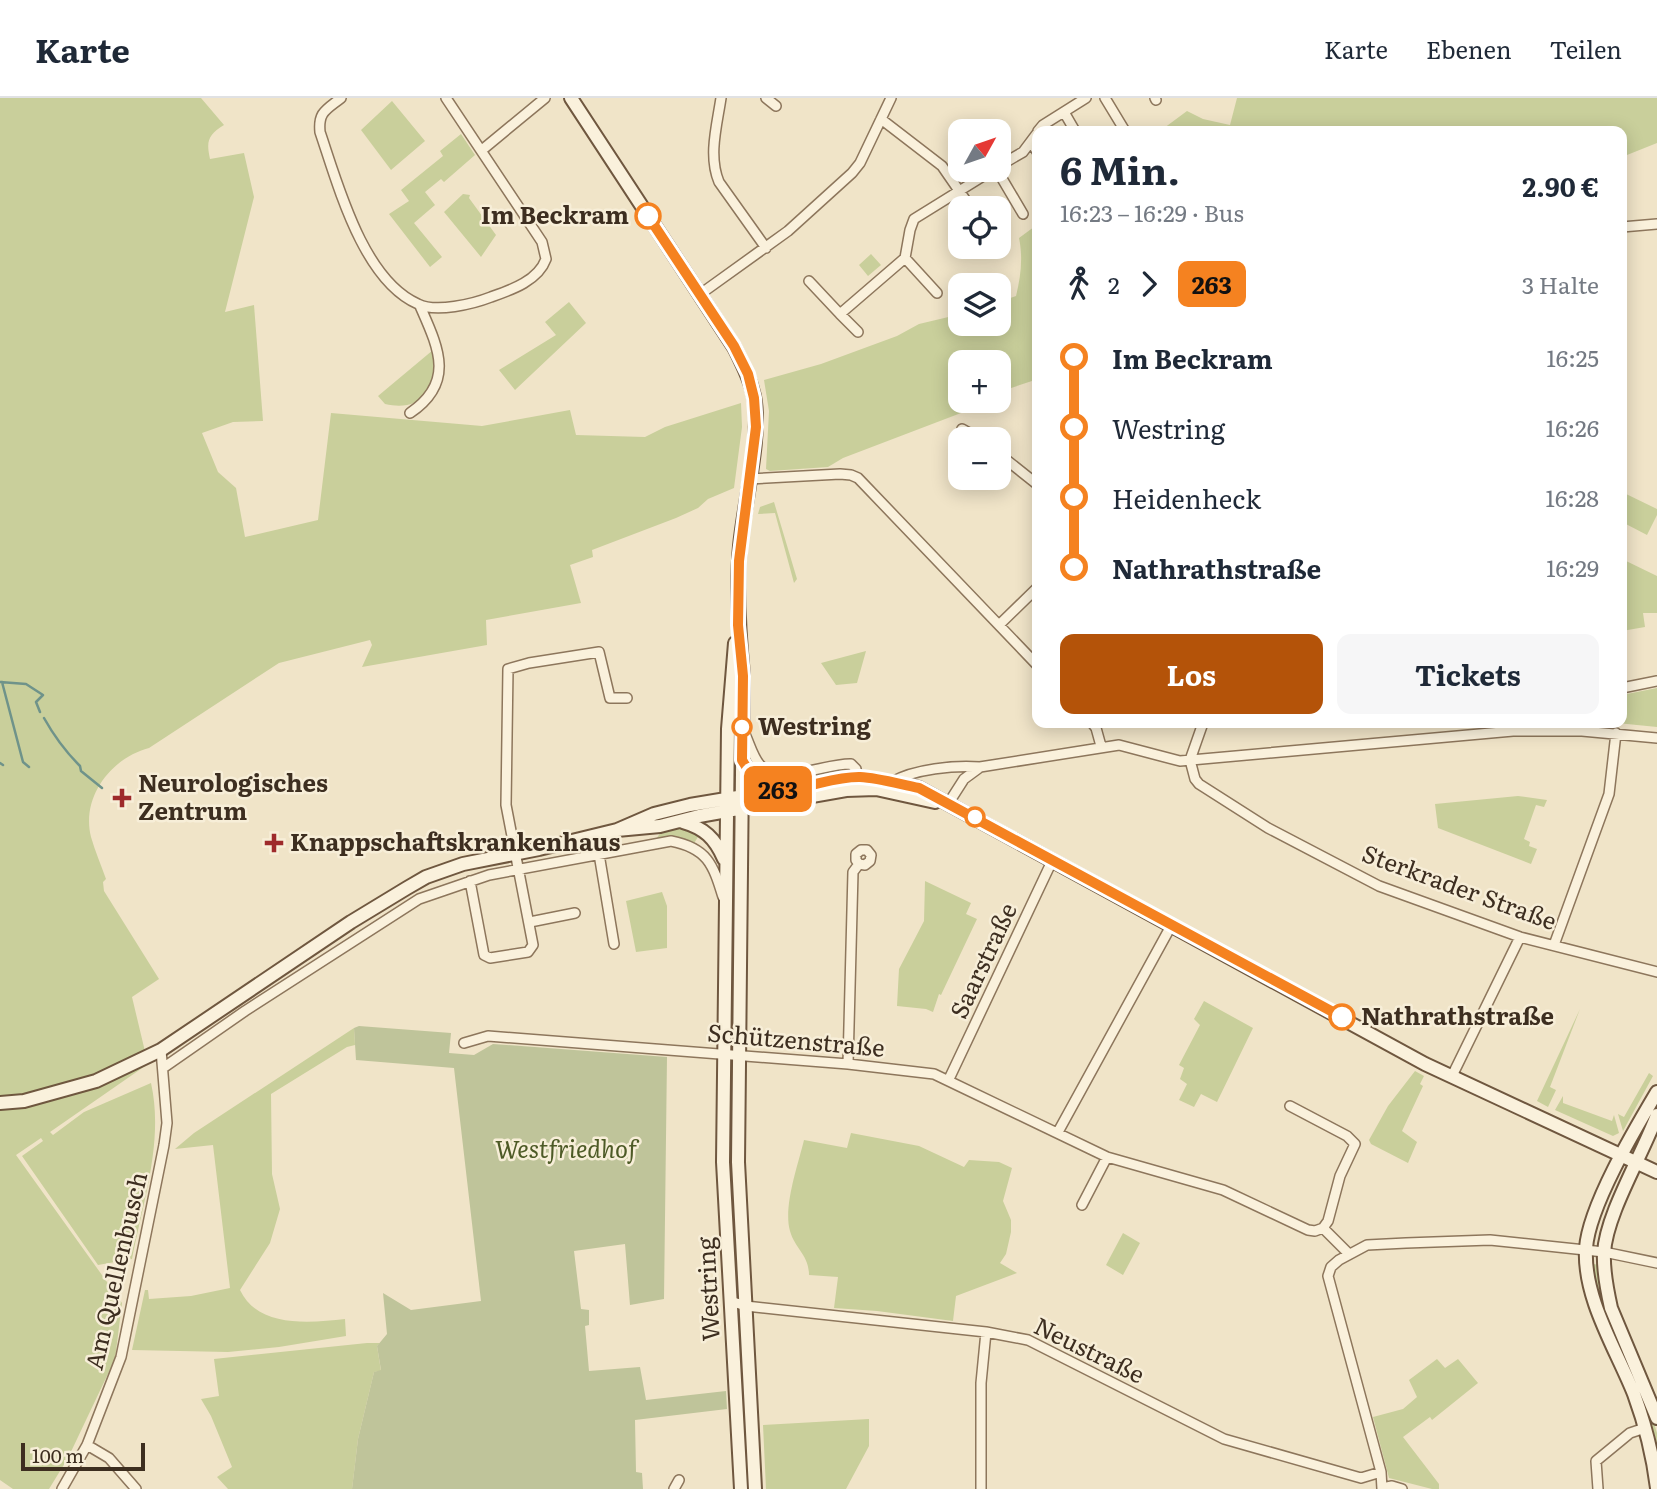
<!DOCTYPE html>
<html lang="de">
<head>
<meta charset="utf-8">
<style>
  body { margin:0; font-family:Literata,serif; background:#f6f6f7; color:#1f2937; height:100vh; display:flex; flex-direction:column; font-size:26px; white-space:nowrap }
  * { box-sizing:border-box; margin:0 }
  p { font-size:23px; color:#747a83 }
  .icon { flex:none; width:38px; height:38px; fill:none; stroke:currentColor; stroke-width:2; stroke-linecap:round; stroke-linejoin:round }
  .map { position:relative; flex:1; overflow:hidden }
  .side { position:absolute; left:1032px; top:28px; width:595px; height:602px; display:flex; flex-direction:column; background:#fff; border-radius:14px; box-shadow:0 4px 18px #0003 }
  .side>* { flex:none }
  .badge { padding:0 14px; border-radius:10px; font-size:24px; line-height:46px }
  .needle { width:46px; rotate:50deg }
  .fabs { position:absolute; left:948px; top:21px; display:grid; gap:14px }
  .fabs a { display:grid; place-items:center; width:63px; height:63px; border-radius:14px; background:#fff; box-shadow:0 4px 18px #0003; font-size:35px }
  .scale { position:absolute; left:21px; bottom:18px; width:124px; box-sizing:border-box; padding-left:7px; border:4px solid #3d2e20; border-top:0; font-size:19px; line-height:24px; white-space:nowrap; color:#3d2e20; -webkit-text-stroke:5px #f7eed8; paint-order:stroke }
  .map>.badge { position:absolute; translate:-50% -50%; box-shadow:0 0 0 4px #fff }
  .legs { display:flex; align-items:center; gap:10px; height:77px; padding:0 28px; font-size:23px }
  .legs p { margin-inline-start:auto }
  .headline { display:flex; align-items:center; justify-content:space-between; height:119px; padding:0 28px }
  h1 { font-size:38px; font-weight:700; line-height:52px }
  .primary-button { display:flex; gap:14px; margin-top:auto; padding:14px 28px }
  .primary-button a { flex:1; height:80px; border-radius:14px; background:#b45309; color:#fff; font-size:28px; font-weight:700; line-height:80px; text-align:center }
  .primary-button a+a { background:#f6f6f7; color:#1f2937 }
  ul { padding:0 28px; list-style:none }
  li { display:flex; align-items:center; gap:24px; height:70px; font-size:26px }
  li i { display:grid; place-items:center; width:10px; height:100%; margin:0 9px; background:currentColor }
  li i::after { content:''; width:18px; height:18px; margin:-9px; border:5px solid; border-radius:50%; background:#fff }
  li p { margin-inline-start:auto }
  li:first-child i { background:linear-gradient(#0000 50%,currentColor 0) }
  li:last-child i { background:linear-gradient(currentColor 50%,#0000 0) }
  header { display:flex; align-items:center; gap:42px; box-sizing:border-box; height:98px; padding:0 35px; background:#fff; border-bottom:2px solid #e0e1e3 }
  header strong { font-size:33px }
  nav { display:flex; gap:38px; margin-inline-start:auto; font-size:24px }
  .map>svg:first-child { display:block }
</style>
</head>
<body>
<header>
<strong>Karte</strong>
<nav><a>Karte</a><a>Ebenen</a><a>Teilen</a></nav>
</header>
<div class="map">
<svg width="1657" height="1391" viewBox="0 0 1657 1391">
  <rect width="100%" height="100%" fill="#f0e4c8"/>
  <path fill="#c9cf9b" d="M0 0H201L224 27C208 37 206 43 210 61L244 55 254 99 225 214 254 207 263 323 233 324 202 335 218 374 236 390 245 439 318 422 331 315 482 328 570 312 576 337 645 339 665 329 741 305 742 329 734 390 708 401 698 410 676 420 592 452 593 459 570 467 581 505 486 522 487 547 362 569 372 547 370 542 279 565 149 650C111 660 81 699 91 739 95 753 101 767 106 781L103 784 104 793 159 881 132 899 148 966 50 1034 53 1037 84 1014 151 985C164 1043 143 1103 132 1161L98 1167 22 1058 43 1043 41 1040 16 1057 122 1205 115 1261 68 1360 49 1391H13L0 1382Z
    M1237 0H1657V45L1622 59V33H1160L1187 13 1203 21 1230 27Z
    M392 3 425 43 391 72 361 32Z
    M461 36 475 57 444 84 441 81 425 94 435 107 414 125 442 159 430 169 389 116 409 103 401 92 443 58 440 53Z
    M463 96 470 97 469 100 496 137 481 159 444 114Z
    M1038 126V281L999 294V264H961V303H977L958 310 961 315 843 360 828 369 770 373 766 371 769 313 764 282 821 266 897 238 919 226 961 216V226H999V204L1016 198C1021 178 1023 159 1019 140Z
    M871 156 881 167 868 178 859 167Z
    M569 204 586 225 515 292 499 272 556 237 545 224Z
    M433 252C438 287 424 315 385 306L378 298Z
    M1622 394 1657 411V417L1647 437 1622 424Z
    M774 404 797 481 794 485 775 415 758 416 760 409Z
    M1622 461 1657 478V515H1643L1645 529 1622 533Z
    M866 553 857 585 836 587 821 565Z
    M1657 590V629L1617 625H1622V597Z
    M845 668 851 671V674L779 685 763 682 768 676Z
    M1518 698 1547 702 1544 709 1536 707 1524 741 1530 744 1529 748 1537 751 1531 766 1438 730 1435 706Z
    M681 728 701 734 693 747 681 740 656 741 664 730Z
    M731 730H734L735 931H733L730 847Z
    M925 783 971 805 966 816 977 821 941 897 939 896 933 914 926 911 897 908 899 871 924 823Z
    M662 794 667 808V850L636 854 626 803Z
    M1204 903 1253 930 1217 1004 1201 996 1194 1009 1179 1002 1187 986 1180 981 1184 970 1179 967 1200 927 1194 921Z
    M1580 911 1550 989 1556 992 1548 1009 1537 1003Z
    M354 930 355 947 347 949 271 996 272 1076 280 1111 270 1145 240 1192C258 1230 309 1225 345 1221L346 1238 279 1249 228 1254 132 1252 145 1192H148L149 1201 191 1198 230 1190 213 1047 175 1051 194 1035Z
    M1415 973 1424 978 1420 986 1423 988 1402 1033 1417 1044 1408 1065 1371 1046 1369 1042 1388 1008Z
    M1649 975 1653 978 1623 1033 1618 1016 1624 1019Z
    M1563 998V1005L1612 1023 1614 1017 1619 1035 1613 1038 1555 1012Z
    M851 1035 919 1048 964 1069 969 1062 999 1064 1012 1070 1003 1103 1011 1122V1134L1006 1156 1000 1165 1017 1175 956 1198 953 1223 877 1213 834 1210 838 1179 809 1177C809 1157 795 1151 790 1133 783 1109 798 1067 804 1042L847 1050Z
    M1123 1135 1140 1145 1123 1177 1106 1167Z
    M1594 1166 1598 1167 1599 1189 1605 1213 1650 1313 1657 1335V1345C1640 1284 1603 1232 1592 1169Z
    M367 1245H380L377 1248 381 1273 374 1274 358 1341 352 1391H228L217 1379 232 1369 211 1318 201 1301 219 1298 214 1261Z
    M1437 1261 1445 1270 1458 1261 1478 1285 1432 1322 1430 1319 1403 1339 1439 1386V1391H1432L1389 1380 1373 1319 1403 1311 1417 1299 1409 1282Z
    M869 1321V1348L846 1391H766L763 1327Z"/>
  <path fill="#bfc49a" d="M359 928 451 935 449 955 474 957 493 946 667 959 664 1201 630 1207 625 1146 574 1153 581 1211 589 1212V1227L585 1228 589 1273 640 1269 646 1302 726 1293 727 1311 635 1322 636 1374 642 1375 643 1391H352L358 1341 374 1274 381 1272 377 1248 387 1236 383 1195 411 1212 481 1203 454 970 356 962 354 930Z"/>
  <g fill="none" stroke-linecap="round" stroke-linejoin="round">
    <path stroke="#6f938a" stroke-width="2.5" d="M0 584 26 586 43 597 36 604 40 614
      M2 584 23 664 29 669
      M44 620C54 638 66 654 80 668L81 673 102 690
      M0 665 3 667"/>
    <g stroke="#8d765c" stroke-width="12">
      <path id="minor" d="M341 0C326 12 318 14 320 34 338 87 363 182 418 206 436 215 473 206 491 199 511 192 538 183 546 161L542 144 446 0
        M721 0C717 27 708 58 719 84L766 150
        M766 0 776 8
        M1105 0 1125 33
        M1155 0 1156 2
        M1064 14 1075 33
        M881 21 942 68 971 110
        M1038 33 1043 27 1086 0
        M1031 44 1038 55
        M482 52 545 0
        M999 68 1023 54 1038 34
        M997 72 1023 116
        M1622 129 1657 126
        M905 160 937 195
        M809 183 840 216 905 160 910 132 914 121 993 72
        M699 197 788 133 852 75 860 65 891 0
        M840 216 858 234
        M410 315C456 284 438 249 420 208
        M962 331 980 341
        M999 356 1038 387
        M749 381 840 376 851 377 858 380 1038 568
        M999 527 1038 489
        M1622 590 1657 583
        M1092 625 1096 630 1101 648
        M743 632C749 643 752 658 760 667 779 688 826 665 851 666L856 671 857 679
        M1190 662 1195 681 1199 686 1268 730 1379 788 1520 839 1657 874
        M1190 662 1203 625
        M892 684C914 671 955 667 980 669L1119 647 1180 663 1513 633H1582L1657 640
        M948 706 964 681 979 670
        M599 756 614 846
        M470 783 484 857 490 860 528 854 533 847 506 707 508 571 529 565 599 554 610 600H627
        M530 824 575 815
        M1554 847 1609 696 1616 635
        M464 945 488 938 848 966 934 976 1107 1059 1223 1092 1308 1132 1315 1133 1323 1130
        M848 966 853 774 859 766 865 767 870 763 871 757 867 752H861L856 756V762L859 766
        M163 970 245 913 419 801 489 777 671 743C707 750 713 766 723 799
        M1452 978 1520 839
        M949 981 1053 761
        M1290 1008 1347 1038 1355 1046 1340 1078 1328 1123 1323 1130
        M1058 1034 1171 828
        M1082 1107 1107 1059
        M1323 1130 1349 1156
        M730 1203 746 1208 986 1234 1028 1242 1224 1341 1361 1380 1381 1374
        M87 1347 109 1360 136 1391
        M1382 1390 1392 1388 1402 1391
        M62 1391 87 1347 121 1259 164 1047 167 1025 161 952
        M674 1391 679 1382
        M981 1391V1285L986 1234
        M1382 1391 1381 1374 1328 1178 1331 1169 1339 1162 1367 1147 1406 1145 1490 1142 1604 1154 1657 1165
        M1598 1391 1596 1363 1630 1335 1645 1330"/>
    </g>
    <g stroke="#6f573f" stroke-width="16">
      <path id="secondary" d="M571 0 734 249C742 265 750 280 754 298 762 339 744 405 740 448 736 491 739 535 743 577L738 1064 755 1391
        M735 545 728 631 723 1064 741 1391
        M742 662 756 682 782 692
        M683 724C704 730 715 740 724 761
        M617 732 654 716 690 707 857 679 919 690 1425 966 1657 1074
        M1657 994C1635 1031 1589 1108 1586 1150 1583 1200 1616 1251 1634 1296 1645 1326 1653 1358 1657 1390
        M0 1005 24 1003 96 983 161 952 351 824 407 790 426 779 463 766 539 751 617 732 660 728 699 718 846 692 876 691 935 704
        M1657 1017C1643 1056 1606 1116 1604 1155 1603 1173 1607 1192 1611 1210L1657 1320"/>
    </g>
    <use href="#minor" stroke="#faf1dc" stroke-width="9"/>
    <use href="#secondary" stroke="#faf1dc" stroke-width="12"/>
  </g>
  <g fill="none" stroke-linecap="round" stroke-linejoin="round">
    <g stroke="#fff" stroke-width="16">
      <path id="line-1" d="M648 118 734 248 748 276 754 300 756 329 739 463 738 527 743 578 742 662C771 715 815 678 860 679 879 680 899 686 919 690L1342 919"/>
    </g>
    <use href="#line-1" stroke="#f58220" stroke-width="10"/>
  </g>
  <g fill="#fff" stroke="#f58220" stroke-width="3.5">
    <circle cx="648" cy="118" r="12"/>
    <circle cx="742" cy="629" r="9"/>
    <circle cx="975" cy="719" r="9"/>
    <circle cx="1342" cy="919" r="12"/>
  </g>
  <g fill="#9e2a2b" stroke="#f7eed8" stroke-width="2.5">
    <path d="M118.5 689.5h7v7h7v7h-7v7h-7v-7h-7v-7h7z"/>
    <path d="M270.5 734.5h7v7h7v7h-7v7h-7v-7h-7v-7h7z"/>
  </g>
  <g text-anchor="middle" stroke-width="5" stroke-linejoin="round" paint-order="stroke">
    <g font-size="24" font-weight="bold" fill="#3d2e20" stroke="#f7eed8" text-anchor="start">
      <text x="629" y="126" text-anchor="end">Im Beckram</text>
      <text x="758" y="637">Westring</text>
      <text x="1361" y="927">Nathrathstraße</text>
    </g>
    <g font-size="24" font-weight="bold" fill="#3d2e20" stroke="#f7eed8" text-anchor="start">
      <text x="138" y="694">Neurologisches<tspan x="138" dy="28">Zentrum</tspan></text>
      <text x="290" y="753">Knappschaftskrankenhaus</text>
    </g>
    <g font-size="24" fill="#3d2e20" stroke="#f7eed8">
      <text transform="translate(1459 790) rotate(20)" y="8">Sterkrader Straße</text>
      <text transform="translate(984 863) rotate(-65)" y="8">Saarstraße</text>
      <text transform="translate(796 943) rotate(5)" y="8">Schützenstraße</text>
      <text transform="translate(117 1173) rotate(-77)" y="8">Am Quellenbusch</text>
      <text transform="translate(709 1191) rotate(-93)" y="8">Westring</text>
      <text transform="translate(1089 1253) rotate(26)" y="8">Neustraße</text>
    </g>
    <g font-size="24" font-style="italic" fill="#4d5a26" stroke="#f7eed8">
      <text x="566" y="1060">Westfriedhof</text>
    </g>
  </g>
</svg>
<div class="fabs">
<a><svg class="needle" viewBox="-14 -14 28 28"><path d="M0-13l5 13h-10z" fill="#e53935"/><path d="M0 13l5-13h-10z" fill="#747a83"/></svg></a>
<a><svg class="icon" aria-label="locate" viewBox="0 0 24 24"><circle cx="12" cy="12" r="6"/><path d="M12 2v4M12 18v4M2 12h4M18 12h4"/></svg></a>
<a><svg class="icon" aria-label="layers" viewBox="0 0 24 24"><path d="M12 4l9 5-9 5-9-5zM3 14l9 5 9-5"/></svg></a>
<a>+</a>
<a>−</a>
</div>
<div class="scale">100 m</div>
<b class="badge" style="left:778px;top:691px;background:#f58220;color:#111">263</b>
<section class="side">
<div class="headline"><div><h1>6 Min.</h1><p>16:23 – 16:29 · Bus</p></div><b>2.90 €</b></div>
<div class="legs"><svg class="icon" aria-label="walk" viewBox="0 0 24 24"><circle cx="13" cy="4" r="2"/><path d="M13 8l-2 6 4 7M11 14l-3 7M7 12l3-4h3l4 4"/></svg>2<svg class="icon" aria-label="forward" viewBox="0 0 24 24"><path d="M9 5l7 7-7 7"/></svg><b class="badge" style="background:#f58220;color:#111">263</b><p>3 Halte</p></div>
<ul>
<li><i style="color:#f58220"></i><b>Im Beckram</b><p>16:25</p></li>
<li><i style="color:#f58220"></i><span>Westring</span><p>16:26</p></li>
<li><i style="color:#f58220"></i><span>Heidenheck</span><p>16:28</p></li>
<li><i style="color:#f58220"></i><b>Nathrathstraße</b><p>16:29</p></li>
</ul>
<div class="primary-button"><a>Los</a><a>Tickets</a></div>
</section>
</div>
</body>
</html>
